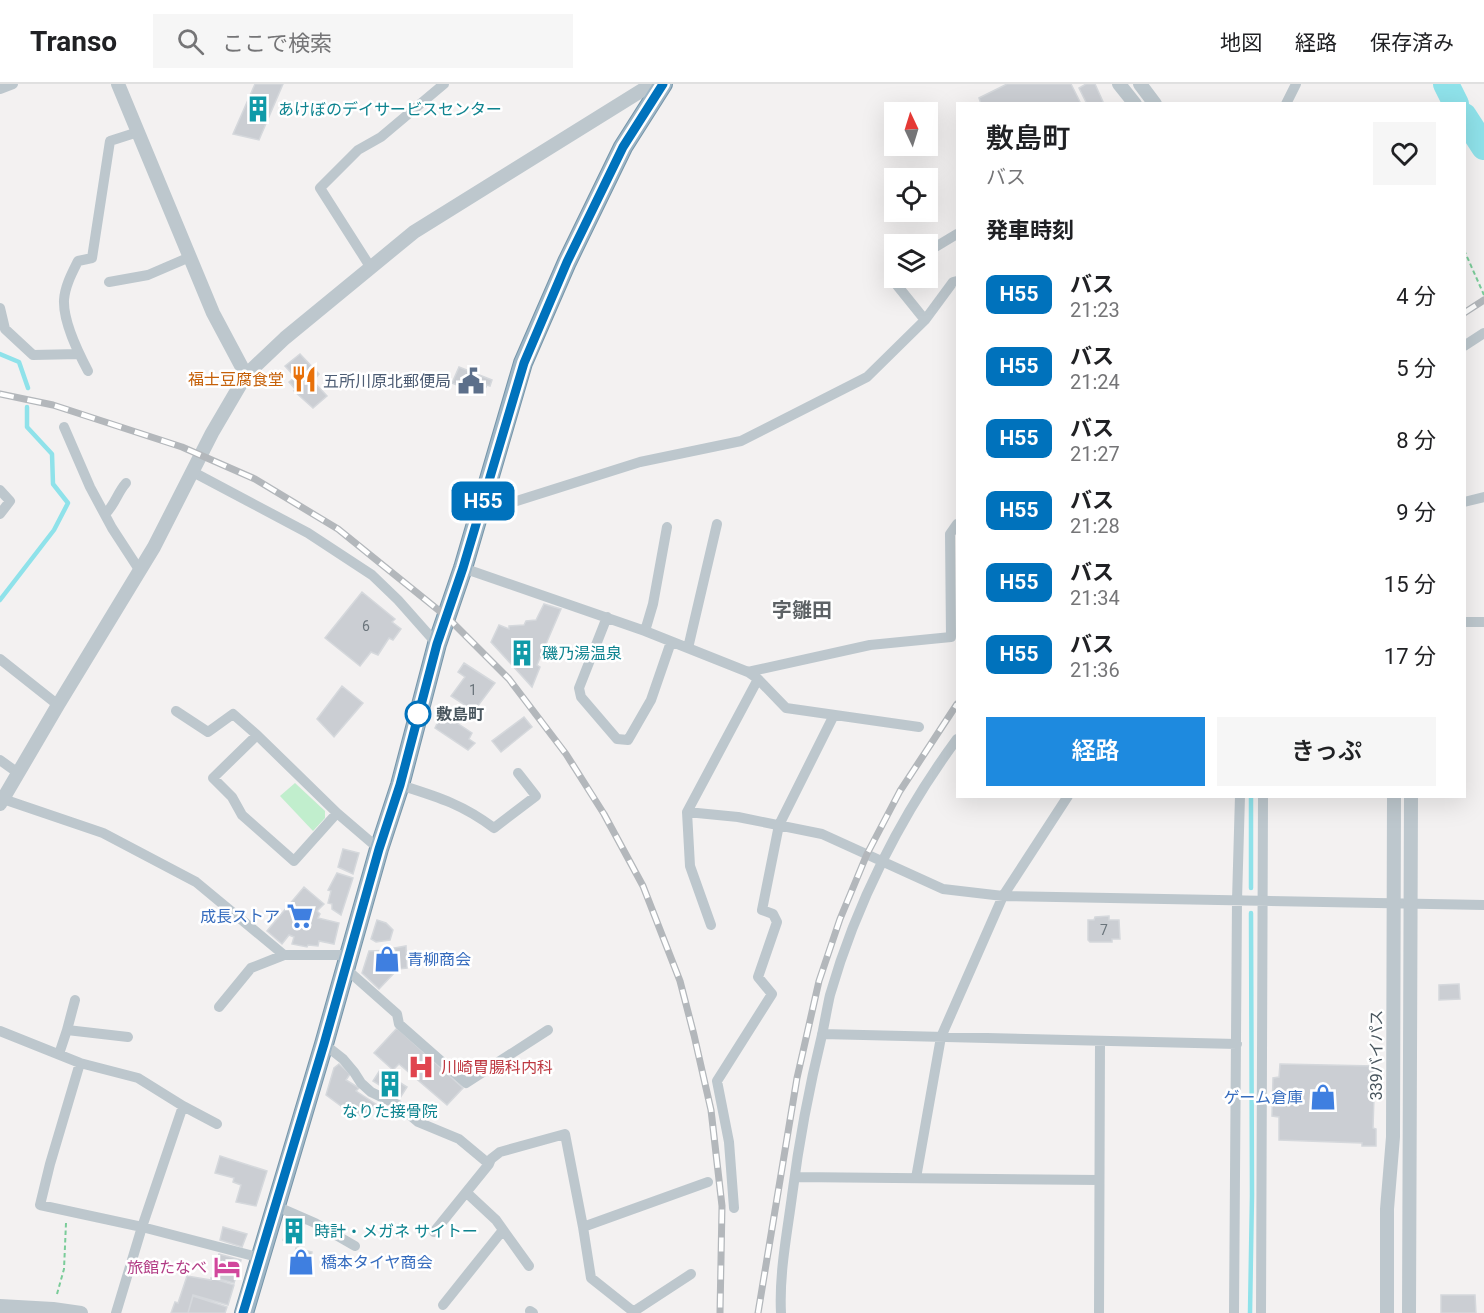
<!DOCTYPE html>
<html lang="ja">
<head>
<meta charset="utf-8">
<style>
  body { margin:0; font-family:Roboto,"Noto Sans JP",sans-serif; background:#f6f6f6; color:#202124; height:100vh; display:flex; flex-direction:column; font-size:22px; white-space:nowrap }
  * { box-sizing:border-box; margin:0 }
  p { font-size:20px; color:#757577 }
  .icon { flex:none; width:33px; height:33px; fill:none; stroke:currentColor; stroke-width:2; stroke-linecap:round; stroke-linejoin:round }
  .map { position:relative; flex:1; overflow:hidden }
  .panel { position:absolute; left:956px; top:18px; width:510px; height:696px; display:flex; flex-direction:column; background:#fff; border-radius:0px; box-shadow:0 6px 24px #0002 }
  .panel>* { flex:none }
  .badge { padding:0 12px; border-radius:9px; font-size:21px; line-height:39px }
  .needle { width:39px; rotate:356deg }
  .fabs { position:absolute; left:884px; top:18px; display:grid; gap:12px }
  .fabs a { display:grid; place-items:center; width:54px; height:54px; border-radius:0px; background:#fff; box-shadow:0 6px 24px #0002; font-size:30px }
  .map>.badge { position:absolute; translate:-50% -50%; box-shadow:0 0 0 3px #fff }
  h2 { padding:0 30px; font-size:22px; line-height:54px }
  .round { display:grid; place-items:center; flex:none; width:63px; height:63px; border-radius:0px; background:#f6f6f6 }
  .headline { display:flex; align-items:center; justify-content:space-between; height:102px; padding:0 30px }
  h1 { font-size:28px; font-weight:600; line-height:45px }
  .button { display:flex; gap:12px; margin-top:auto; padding:12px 30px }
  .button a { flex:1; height:69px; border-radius:0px; background:#1e8adf; color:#fff; font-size:24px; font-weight:600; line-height:69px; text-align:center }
  .button a+a { background:#f6f6f6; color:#202124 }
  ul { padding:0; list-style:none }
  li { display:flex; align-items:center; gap:18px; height:72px; padding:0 30px }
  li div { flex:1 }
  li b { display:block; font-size:22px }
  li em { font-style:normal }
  li .badge { min-width:66px; font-weight:700; text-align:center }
  header { display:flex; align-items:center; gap:36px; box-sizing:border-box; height:84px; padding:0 30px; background:#fff; border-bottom:2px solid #e0e0e0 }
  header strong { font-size:28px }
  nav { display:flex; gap:33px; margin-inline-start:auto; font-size:21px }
  .search { width:420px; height:54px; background:#f6f6f6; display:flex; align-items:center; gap:15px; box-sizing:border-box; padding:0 21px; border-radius:0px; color:#757577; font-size:22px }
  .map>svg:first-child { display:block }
</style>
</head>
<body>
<header>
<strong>Transo</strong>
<div class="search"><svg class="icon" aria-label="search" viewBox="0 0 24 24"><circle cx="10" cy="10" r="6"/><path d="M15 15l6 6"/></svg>ここで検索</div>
<nav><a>地図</a><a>経路</a><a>保存済み</a></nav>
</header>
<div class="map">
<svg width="1484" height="1229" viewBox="0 0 1484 1229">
  <rect width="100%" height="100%" fill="#f3f1f1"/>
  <path fill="#c1eecd" d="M295 699 325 727V734L313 747 280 712Z"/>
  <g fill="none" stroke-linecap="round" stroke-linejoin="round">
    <path stroke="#8fe2ea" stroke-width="4.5" d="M0 270 19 278 28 304
      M0 516 54 446 68 419 53 400 52 370 27 343V323
      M1251 804V712
      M1250 1229 1252 1111 1251 829"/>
    <path stroke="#8fe2ea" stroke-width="26" d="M1446 0 1456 20
      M1464 32 1484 63"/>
  </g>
  <path fill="#cbced3" stroke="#d5d8dc" stroke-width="1.5" d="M255 0H283L259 56 233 50Z
    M1007 0H1071L1081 20H981L979 14Z
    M1086 0H1095L1104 20H1087L1079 4Z
    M300 270 319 290 313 297 327 312 313 324 294 307 296 306 289 298 295 293 285 282Z
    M459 283 492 296 490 302 487 301 482 311 452 299Z
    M362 508 395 535 392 538 401 545 393 556 389 554 378 571 371 568 360 582 325 554Z
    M544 520 561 525 537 581 540 583 532 603 491 558 499 541 509 545V542L524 541 526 537 536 536Z
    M464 579 495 599 474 627 451 612 465 593 458 588Z
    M342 602 363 619 334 653 317 635Z
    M442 629 472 649 469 655 475 659 468 666 435 644Z
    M524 633 532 643 501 668 492 657Z
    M343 765 359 769 353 790 338 783Z
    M337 789 353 794 341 831 332 825V820L328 819 331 807 328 806Z
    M304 803 324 820 317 827 320 830 318 834 339 839 334 860 319 857 318 862 308 861 307 863 292 860 294 853 289 851 282 860 267 847Z
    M1109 832V836H1119L1120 855H1112V858H1090L1088 856V836H1094L1095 833Z
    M377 836 386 839 393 846 390 856 376 858 371 855Z
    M406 862 407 884 398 885 379 905 362 889 369 867 395 866 394 864Z
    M1459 900 1460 915 1439 916V901Z
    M397 944 463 1004 447 1021 399 980 393 986 374 969Z
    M339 980 350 990 346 996 359 1004 356 1007 377 1021 365 1035 358 1030 356 1033 326 1011 334 984Z
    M1280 980 1375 982 1373 1044 1376 1045V1062H1362V1059L1279 1056V1033L1272 1032 1273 994 1279 993Z
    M380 986 407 1003 400 1014 373 997Z
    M220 1072 267 1087 256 1122 236 1118 241 1101 233 1098 234 1094 215 1089Z
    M292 1133 305 1139 298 1162 283 1156Z
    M223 1143 247 1150 242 1163 220 1156Z
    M296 1164 312 1168 306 1192 290 1188Z
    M219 1170 241 1176 234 1199 219 1195V1191L213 1190Z
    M187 1192 211 1196V1194L234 1201 228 1221 193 1211 188 1229H171L175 1218 178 1219Z
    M1441 1211H1475L1476 1229H1441Z
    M193 1212 227 1223 225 1229H188Z"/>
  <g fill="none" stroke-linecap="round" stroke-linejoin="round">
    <g stroke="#7595a9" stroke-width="20">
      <path id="trunk" d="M244 1229 324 960 379 765 400 701 437 560 463 484 523 279 567 178 623 63 663 0"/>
    </g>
    <path stroke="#7acc99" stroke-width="2" stroke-dasharray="4.5 3" stroke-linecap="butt" d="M1464 166 1484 211
      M57 1210 64 1185 66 1139"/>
    <path stroke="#bdc7cd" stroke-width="10" d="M0 5 13 0
      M1286 20 1296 0
      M927 168 957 150
      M371 184 320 104 358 66 381 53 444 0
      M894 194 892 195 925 236
      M109 198 148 191 190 173
      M0 224 5 245 33 271 79 270
      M1464 262 1484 249
      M88 287C78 268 63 238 64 216 65 202 72 189 78 177L92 174 110 57 138 48
      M64 343 90 403 112 444 140 487
      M193 388 308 449 372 491 398 516 437 560
      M0 406 10 417 0 430
      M1464 418 1484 413
      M479 429 640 378 741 357 867 293 925 236 953 198 957 197
      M105 430C115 421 117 409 126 399
      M463 484 645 547 748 588 758 595 687 728 738 733 822 750 943 805 1003 812 1484 821
      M607 533 579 604 581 613 617 655 628 656 651 616 671 558
      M1464 538H1484
      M645 547 653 520 667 443
      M688 564 717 440
      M0 575 58 621
      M748 588 870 561 951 553 950 450 957 440
      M758 595 786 624 919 643
      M176 627 208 648 233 630 257 651
      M0 676 18 689
      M400 701C438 713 462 720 494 744L536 712 518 689
      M3 715 103 749 196 798 284 871
      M687 728 690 782 711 841
      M337 729 294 777 242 731 232 713 213 694 257 651 337 729 379 765
      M345 884 397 930 399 940 466 999 548 946
      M219 923 251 884 284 871H349
      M67 946 75 916
      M0 947 80 979 138 994 183 1022 142 1143 261 1174
      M822 950 1237 960
      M324 960 343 975 354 988 361 999 371 1008 398 1021 418 1038 459 1055 489 1080 491 1075 500 1068 565 1050 583 1143 591 1194 635 1229
      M59 970 67 946 128 953
      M80 979 50 1080 40 1121 142 1143 116 1229
      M183 1022 217 1040
      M795 1093 1099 1096
      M916 1094 941 953 1003 812 1068 712
      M467 1109 496 1136 529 1182
      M276 1122 315 1139 355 1162
      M734 1124 729 1058 717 997 772 910 758 893 777 838 773 830 762 826 779 741 834 631
      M583 1143 708 1098
      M434 1148 489 1080
      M443 1221 503 1146
      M530 1227 533 1229
      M633 1228 691 1190
      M781 1229C779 1190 787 1150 792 1112 799 1057 809 1004 822 951 825 937 827 924 830 911 856 820 901 731 957 655
      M1099 1229 1100 957
      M1234 1229 1237 816 1240 712
      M1261 1229 1263 712"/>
    <path stroke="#bdc7cd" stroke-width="14" d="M118 0 213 229 246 291
      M1119 0 1135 20
      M1140 0 1155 20
      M0 720 58 621 154 463 212 349 246 291 285 254 414 148 652 0
      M0 1222 53 1225 81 1229
      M1387 1229V1125L1393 1053 1394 712
      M1409 1229 1411 712"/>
    <use href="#trunk" stroke="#9eb6c6" stroke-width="18"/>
    <g stroke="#b3b7bb" stroke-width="7">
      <path id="rail" d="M1464 229 1484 216
        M0 310 53 321 182 363 255 395 338 445 447 533 509 595 566 670 604 730 643 802 680 897 694 951 711 1026 722 1122 720 1229
        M758 1229 797 994 819 897 840 835 867 770 900 707 957 620"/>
    </g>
    <use href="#rail" stroke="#fff" stroke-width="4.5" stroke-dasharray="14" stroke-linecap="butt"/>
  </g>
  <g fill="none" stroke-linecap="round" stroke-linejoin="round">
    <g stroke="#fff" stroke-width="14">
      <path id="line" d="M243 1229 324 960 379 765 400 701 437 560 463 484 524 279 567 178 623 63 663 0"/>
    </g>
    <use href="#line" stroke="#0072bc" stroke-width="9"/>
  </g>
  <defs>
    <g id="building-bare" transform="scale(2.07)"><path d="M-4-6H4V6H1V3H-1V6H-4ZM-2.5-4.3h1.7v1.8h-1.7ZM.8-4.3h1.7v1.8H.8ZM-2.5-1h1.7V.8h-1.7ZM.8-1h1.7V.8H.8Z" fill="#0f9aa8" stroke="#fff" stroke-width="2.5" paint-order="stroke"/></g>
    <g id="restaurant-bare" transform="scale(2.07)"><path d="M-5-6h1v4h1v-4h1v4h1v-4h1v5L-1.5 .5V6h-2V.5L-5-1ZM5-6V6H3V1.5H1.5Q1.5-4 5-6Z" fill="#e8710a" stroke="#fff" stroke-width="2.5" paint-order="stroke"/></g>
    <g id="civic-bare" transform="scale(2.07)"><path d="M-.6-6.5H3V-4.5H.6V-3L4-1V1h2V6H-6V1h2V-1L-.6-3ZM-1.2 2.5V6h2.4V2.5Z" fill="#5c6f8a" stroke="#fff" stroke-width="2.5" paint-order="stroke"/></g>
    <g id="supermarket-bare" transform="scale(2.07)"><path d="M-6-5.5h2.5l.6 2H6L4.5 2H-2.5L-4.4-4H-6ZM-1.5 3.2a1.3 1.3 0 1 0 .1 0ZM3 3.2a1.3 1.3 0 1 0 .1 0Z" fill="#3f7fe0" stroke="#fff" stroke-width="2.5" paint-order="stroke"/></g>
    <g id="shop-bare" transform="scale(2.07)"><path d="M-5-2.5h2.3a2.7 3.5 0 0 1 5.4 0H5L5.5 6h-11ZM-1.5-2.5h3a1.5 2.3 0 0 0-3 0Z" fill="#3f7fe0" stroke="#fff" stroke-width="2.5" paint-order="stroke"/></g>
    <g id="hospital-bare" transform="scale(2.07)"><path d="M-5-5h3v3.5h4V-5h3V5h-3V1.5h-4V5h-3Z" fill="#e0444e" stroke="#fff" stroke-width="2.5" paint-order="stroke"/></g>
    <g id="hotel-bare" transform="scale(2.07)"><path d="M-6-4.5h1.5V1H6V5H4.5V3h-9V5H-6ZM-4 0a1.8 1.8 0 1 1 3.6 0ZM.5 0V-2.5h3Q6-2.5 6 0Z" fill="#d1479c" stroke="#fff" stroke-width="2.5" paint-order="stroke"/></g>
  </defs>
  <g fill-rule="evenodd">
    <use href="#building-bare" x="258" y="25"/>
    <use href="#restaurant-bare" x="304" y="295"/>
    <use href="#civic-bare" x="471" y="297"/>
    <use href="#building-bare" x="522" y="569"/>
    <use href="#supermarket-bare" x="300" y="832"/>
    <use href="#shop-bare" x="387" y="875"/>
    <use href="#hospital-bare" x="421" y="983"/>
    <use href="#building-bare" x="390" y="1000"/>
    <use href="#shop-bare" x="1323" y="1013"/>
    <use href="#building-bare" x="294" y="1147"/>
    <use href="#shop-bare" x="301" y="1178"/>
    <use href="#hotel-bare" x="227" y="1183"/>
  </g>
  <circle fill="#fff" stroke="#0072bc" stroke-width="3" cx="418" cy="630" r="12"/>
  <g text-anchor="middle" stroke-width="5" stroke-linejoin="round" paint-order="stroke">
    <g font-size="14" fill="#6a747b">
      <text x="366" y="547">6</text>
      <text x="473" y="611">1</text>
      <text x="1104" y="851">7</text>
    </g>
    <g font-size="16" fill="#0d838f" stroke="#fff" text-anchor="start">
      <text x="278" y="31">あけぼのデイサービスセンター</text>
      <text x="542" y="575">磯乃湯温泉</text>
      <text x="390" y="1033" text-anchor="middle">なりた接骨院</text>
      <text x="314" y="1153">時計・メガネ サイトー</text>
    </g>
    <g font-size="16" fill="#c56008" stroke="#fff" text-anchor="end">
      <text x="284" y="301">福士豆腐食堂</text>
    </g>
    <g font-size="16" fill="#4e5e75" stroke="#fff" text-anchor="end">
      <text x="451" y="303">五所川原北郵便局</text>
    </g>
    <g font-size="16" font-weight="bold" fill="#49565e" stroke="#fff" text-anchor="start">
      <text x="436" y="636">敷島町</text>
    </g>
    <g font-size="16" fill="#366cbe" stroke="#fff" text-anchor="end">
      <text x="280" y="838">成長ストア</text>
      <text x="407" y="881" text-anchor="start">青柳商会</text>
      <text x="1303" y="1019">ゲーム倉庫</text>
      <text x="321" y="1184" text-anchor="start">橋本タイヤ商会</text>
    </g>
    <g font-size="16" fill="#49565e" stroke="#fff">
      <text transform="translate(1376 971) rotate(-90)" y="6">339バイパス</text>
    </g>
    <g font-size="16" fill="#be3a42" stroke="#fff" text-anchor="start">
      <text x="441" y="989">川崎胃腸科内科</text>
    </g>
    <g font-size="16" fill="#b23c85" stroke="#fff" text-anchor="end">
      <text x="207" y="1189">旅館たなべ</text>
    </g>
    <g font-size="20" font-weight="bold" fill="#5d6265" stroke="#fff">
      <text x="802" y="533">字雛田</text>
    </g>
  </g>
</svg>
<div class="fabs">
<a><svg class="needle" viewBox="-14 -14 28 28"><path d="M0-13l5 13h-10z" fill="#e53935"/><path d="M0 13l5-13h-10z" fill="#757577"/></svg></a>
<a><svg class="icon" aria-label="locate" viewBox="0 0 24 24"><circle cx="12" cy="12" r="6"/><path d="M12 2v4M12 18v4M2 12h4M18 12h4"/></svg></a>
<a><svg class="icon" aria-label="layers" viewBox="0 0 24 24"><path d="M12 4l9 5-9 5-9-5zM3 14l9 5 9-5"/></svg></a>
</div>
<b class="badge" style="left:483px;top:417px;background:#0072bc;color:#fff">H55</b>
<section class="panel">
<div class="headline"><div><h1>敷島町</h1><p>バス</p></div><a class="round"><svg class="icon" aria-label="heart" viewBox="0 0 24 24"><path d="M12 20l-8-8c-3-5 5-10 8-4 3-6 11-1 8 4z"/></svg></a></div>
<h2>発車時刻</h2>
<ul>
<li><span class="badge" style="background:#0072bc;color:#fff">H55</span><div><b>バス</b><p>21:23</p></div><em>4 分</em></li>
<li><span class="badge" style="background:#0072bc;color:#fff">H55</span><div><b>バス</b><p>21:24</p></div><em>5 分</em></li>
<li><span class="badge" style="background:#0072bc;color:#fff">H55</span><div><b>バス</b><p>21:27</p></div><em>8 分</em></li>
<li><span class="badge" style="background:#0072bc;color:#fff">H55</span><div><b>バス</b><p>21:28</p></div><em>9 分</em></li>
<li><span class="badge" style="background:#0072bc;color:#fff">H55</span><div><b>バス</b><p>21:34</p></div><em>15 分</em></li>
<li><span class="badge" style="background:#0072bc;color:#fff">H55</span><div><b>バス</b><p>21:36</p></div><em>17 分</em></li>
</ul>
<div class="button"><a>経路</a><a>きっぷ</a></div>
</section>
</div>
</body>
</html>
